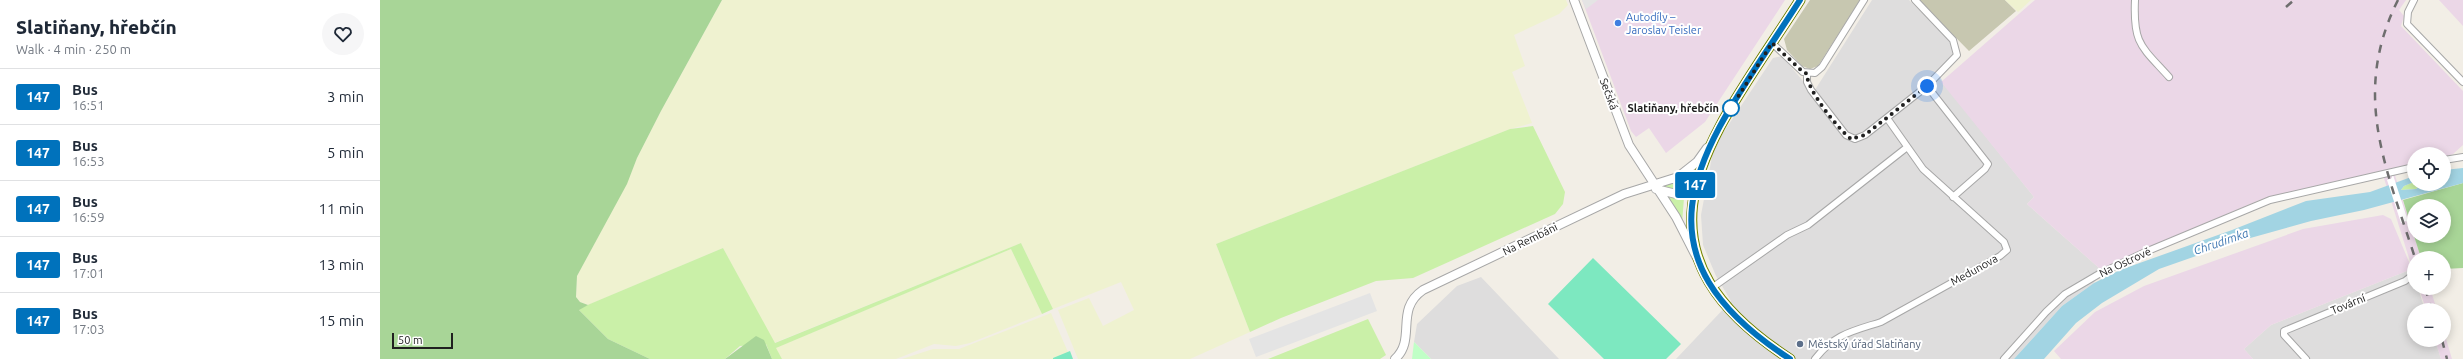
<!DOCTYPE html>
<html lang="en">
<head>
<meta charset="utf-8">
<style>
  body { margin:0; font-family:Ubuntu,sans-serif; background:#f6f6f7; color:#1f2937; height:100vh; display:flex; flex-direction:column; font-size:15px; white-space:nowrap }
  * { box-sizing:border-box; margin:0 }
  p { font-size:13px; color:#747a83 }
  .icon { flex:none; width:22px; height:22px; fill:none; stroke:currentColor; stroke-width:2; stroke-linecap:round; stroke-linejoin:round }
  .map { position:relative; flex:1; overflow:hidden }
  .drawer { display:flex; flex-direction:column; background:#fff; width:380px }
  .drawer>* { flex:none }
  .badge { padding:0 8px; border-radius:3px; font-size:14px; line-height:26px }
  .tools { position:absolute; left:2027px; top:147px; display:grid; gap:8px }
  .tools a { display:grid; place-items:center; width:44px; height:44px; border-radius:50%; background:#fff; box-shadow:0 2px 10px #0003; font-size:20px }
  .scale { position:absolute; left:12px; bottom:10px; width:61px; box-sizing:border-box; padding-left:4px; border:2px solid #202020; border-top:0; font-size:11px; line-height:14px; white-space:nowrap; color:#202020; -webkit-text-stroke:3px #fff; paint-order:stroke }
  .you { position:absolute; width:20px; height:20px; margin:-10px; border:3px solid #fff; border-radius:50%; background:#1a73e8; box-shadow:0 0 0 6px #1a73e833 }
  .map>.badge { position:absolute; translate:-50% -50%; box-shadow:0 0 0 2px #fff }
  .round { display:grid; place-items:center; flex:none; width:42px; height:42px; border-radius:21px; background:#f6f6f7 }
  .headline { display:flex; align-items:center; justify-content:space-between; height:68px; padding:0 16px }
  h1 { font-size:19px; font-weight:800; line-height:30px }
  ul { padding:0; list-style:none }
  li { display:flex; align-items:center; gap:12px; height:56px; padding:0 16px; border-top:1px solid #e0e1e3 }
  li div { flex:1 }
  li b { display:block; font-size:15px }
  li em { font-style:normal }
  li .badge { min-width:44px; font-weight:700; text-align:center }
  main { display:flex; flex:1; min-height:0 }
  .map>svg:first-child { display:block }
</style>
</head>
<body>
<main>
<section class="drawer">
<div class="headline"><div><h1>Slatiňany, hřebčín</h1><p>Walk · 4 min · 250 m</p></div><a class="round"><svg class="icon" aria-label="heart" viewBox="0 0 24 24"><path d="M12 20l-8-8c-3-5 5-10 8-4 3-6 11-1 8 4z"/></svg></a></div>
<ul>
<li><span class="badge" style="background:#0072bc;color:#fff">147</span><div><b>Bus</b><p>16:51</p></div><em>3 min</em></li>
<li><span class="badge" style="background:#0072bc;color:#fff">147</span><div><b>Bus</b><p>16:53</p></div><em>5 min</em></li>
<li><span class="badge" style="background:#0072bc;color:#fff">147</span><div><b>Bus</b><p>16:59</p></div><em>11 min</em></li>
<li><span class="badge" style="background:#0072bc;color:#fff">147</span><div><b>Bus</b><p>17:01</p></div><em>13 min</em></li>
<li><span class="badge" style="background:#0072bc;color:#fff">147</span><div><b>Bus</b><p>17:03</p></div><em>15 min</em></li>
</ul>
</section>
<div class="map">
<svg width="2083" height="359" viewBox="0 0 2083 359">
  <rect width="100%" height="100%" fill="#f2eee6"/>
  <path fill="#dedddd" d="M1492 0H1529L1569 40 1574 54 1555 73 1654 197 1647 204 1719 268 1714 283 1682 306 1634 359H1296L1351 301 1336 276 1323 245 1321 215 1333 151 1343 133 1393 58 1402 56 1433 93Z
    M2032 269 2034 288H2038L2045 310H2034V340H2055L2061 359H1873L1864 349 1891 325Z
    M1101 277 1179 359H1051L1034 342 1037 324 1077 286Z"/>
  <path fill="#ebd7e7" d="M1202 0H1405L1325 122 1286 153 1269 128 1256 137 1251 131Z
    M1655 0H2026L2019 10 2024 16 2021 26 2083 91V145L2073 154 2064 157V154H2034V164L2013 169 2041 258H2034V274L2002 172 1882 199 1756 253 1719 271V268L1647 204 1654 197 1561 82Z
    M2059 0H2083V26Z
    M2003 215 2011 219 2032 269 1891 325 1864 349 1873 359H1681L1674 351 1715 312 1764 286 1923 229Z
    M2039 288H2050L2057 310H2046Z
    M2064 332 2072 359H2061L2055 340H2064Z"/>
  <path fill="#c7c7b0" d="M1430 0H1480L1438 66 1430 69 1422 66 1407 50 1404 39Z
    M1539 0H1625L1636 11 1589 51Z"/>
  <path fill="#eff2d0" d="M342 0H1186L1188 5 1179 14 1134 35 1145 66 1132 72 1152 123 1130 129 836 244 870 332 810 359H698L678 310 709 298 723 326 754 310 741 282 673 309 641 243 394 343 343 248 208 305 200 302 196 297 197 276 246 185 257 158 281 111Z
    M1625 0H1651L1638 12Z
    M631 249 662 314 590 343 576 346 554 344 516 359H402L395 348Z
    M671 313 691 359H522L553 349H579Z"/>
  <path fill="#caf0a8" d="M1153 126 1185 192 1183 204 1175 214 1033 278 996 281 901 318 870 332 836 244 1130 129Z
    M1294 182 1304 185 1306 188 1297 190 1280 187Z
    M2034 182 2043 185 2036 189 2021 190 2024 186Z
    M1285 197 1304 198 1302 223Z
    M641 243 673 309 662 314 631 249 396 348 402 359H392L386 344 360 346 345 359H270L228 339 198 309 343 248 395 343Z
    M988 319 1006 355 1000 359H888Z"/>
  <path fill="#a8d597" d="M0 0H342L281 111 257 158 247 184 197 276 196 297 200 302 208 305 199 310 228 339 270 359H0Z
    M2083 183V268L2064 269V258H2041L2034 236H2064V206H2034V236L2023 200Z
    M376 336 384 340 392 359H345Z"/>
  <path fill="#c0ffc6" d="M1034 342 1051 359H1032Z"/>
  <path fill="#7de8c0" d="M1213 258 1301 344 1286 359H1224L1168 304Z
    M690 351 693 359H673V358Z"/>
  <path fill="#e4e4e4" d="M1202 0H1218L1206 9Z
    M990 293 997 311 876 357 869 339Z"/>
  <path fill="#a2d4e3" d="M2083 168V183L1984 210 1931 221 1856 242 1779 269 1722 303 1696 323 1664 359H1634L1682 306 1714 283 1740 270 1852 230 1926 201 1990 192 2034 176V182L2024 186 2021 190 2036 189 2043 184H2064V170Z"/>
  <path fill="#fff" d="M2012 175H2013L2029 224 2026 221 2021 223 2007 180 2012 178Z"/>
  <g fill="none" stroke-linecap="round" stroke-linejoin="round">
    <g stroke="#a7a7a7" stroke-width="8">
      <path id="minor" d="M1755 0C1753 44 1761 46 1789 77
        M2034 0 2028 12 2027 24 2083 82
        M1392 43 1423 72 1435 73 1442 67 1484 0
        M1427 74V82L1431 90 1466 135 1475 139 1485 135 1547 86 1577 55 1573 40 1535 0
        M1547 86 1608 164 1605 169 1573 197
        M2064 160 2083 157
        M1333 287 1407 235 1428 225 1526 148
        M1435 359C1454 334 1473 331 1501 322L1620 256 1627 250 1624 242 1543 169 1507 118
        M1624 359 1666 312 1685 294 1719 274 1763 253 1890 200 2034 167
        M1926 359 1904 335V331L2025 281 2034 274"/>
    </g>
    <g stroke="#a7a7a7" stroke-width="10">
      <path id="tertiary" d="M1194 0 1249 145 1296 217 1317 258
        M1276 189 1296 194 1314 190 1304 181 1294 179
        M1015 359C1037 339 1014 310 1043 290L1244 194 1298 177 1317 162 1327 148"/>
    </g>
    <g stroke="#6f7f00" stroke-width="11">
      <path id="secondary" d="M1410 359C1231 243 1335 134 1420 0"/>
    </g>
    <use href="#minor" stroke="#fff" stroke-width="6"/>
    <use href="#tertiary" stroke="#fff" stroke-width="8"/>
    <use href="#secondary" stroke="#faffb7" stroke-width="9"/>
    <path stroke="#6e6e6e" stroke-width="2.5" stroke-dasharray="8 8" stroke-linecap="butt" d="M2018 0C1971 94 2006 167 2035 258
      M1906 7 1914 0
      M2045 288 2052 310
      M2062 340 2067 359"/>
  </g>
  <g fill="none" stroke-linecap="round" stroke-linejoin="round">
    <g stroke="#fff" stroke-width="9">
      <path id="line" d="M1410 359C1230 243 1335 134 1420 0"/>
    </g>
    <use href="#line" stroke="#0072bc" stroke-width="6"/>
    <path stroke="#202020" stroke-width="4" stroke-dasharray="0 7.2" d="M1351 108 1392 43 1422 71 1427 74C1426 89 1459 130 1471 139L1485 135 1547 86"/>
  </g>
  <circle fill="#3f7fe0" stroke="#fff" stroke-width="1.5" cx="1238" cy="23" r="4"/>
  <circle fill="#fff" stroke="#0072bc" stroke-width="2" cx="1351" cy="108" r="8"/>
  <circle fill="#5c6f8a" stroke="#fff" stroke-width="1.5" cx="1420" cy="344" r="4"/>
  <g text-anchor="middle" stroke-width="4" stroke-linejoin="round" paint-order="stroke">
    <g font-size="11" fill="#366cbe" stroke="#fff" text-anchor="start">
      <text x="1246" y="21">Autodíly –<tspan x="1246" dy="13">Jaroslav Teisler</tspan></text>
    </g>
    <g font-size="11" fill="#202020" stroke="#fff">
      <text transform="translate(1229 94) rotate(70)" y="4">Sečská</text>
      <text transform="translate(1150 239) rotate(-26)" y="4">Na Rembáni</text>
      <text transform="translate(1745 262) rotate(-25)" y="4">Na Ostrově</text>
      <text transform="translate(1594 270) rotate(-29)" y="4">Medunova</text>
      <text transform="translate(1968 304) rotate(-22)" y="4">Tovární</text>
    </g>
    <g font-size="11" font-weight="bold" fill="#202020" stroke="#fff" text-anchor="end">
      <text x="1339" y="112">Slatiňany, hřebčín</text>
    </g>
    <g font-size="11" fill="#4e5e75" stroke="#fff" text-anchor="start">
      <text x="1428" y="348">Městský úřad Slatiňany</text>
    </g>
    <g font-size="12" font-style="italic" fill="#4078b2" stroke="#fff">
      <text transform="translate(1841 242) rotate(-19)" y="4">Chrudimka</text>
    </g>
  </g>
</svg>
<div class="tools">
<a><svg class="icon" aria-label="locate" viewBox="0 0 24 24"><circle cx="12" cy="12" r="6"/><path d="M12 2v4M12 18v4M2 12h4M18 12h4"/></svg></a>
<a><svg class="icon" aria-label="layers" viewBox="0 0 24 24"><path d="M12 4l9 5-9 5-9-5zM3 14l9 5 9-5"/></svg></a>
<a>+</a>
<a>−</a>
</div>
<div class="scale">50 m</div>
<div class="you" style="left:1547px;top:86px"></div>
<b class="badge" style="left:1315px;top:185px;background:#0072bc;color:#fff">147</b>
</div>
</main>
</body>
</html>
